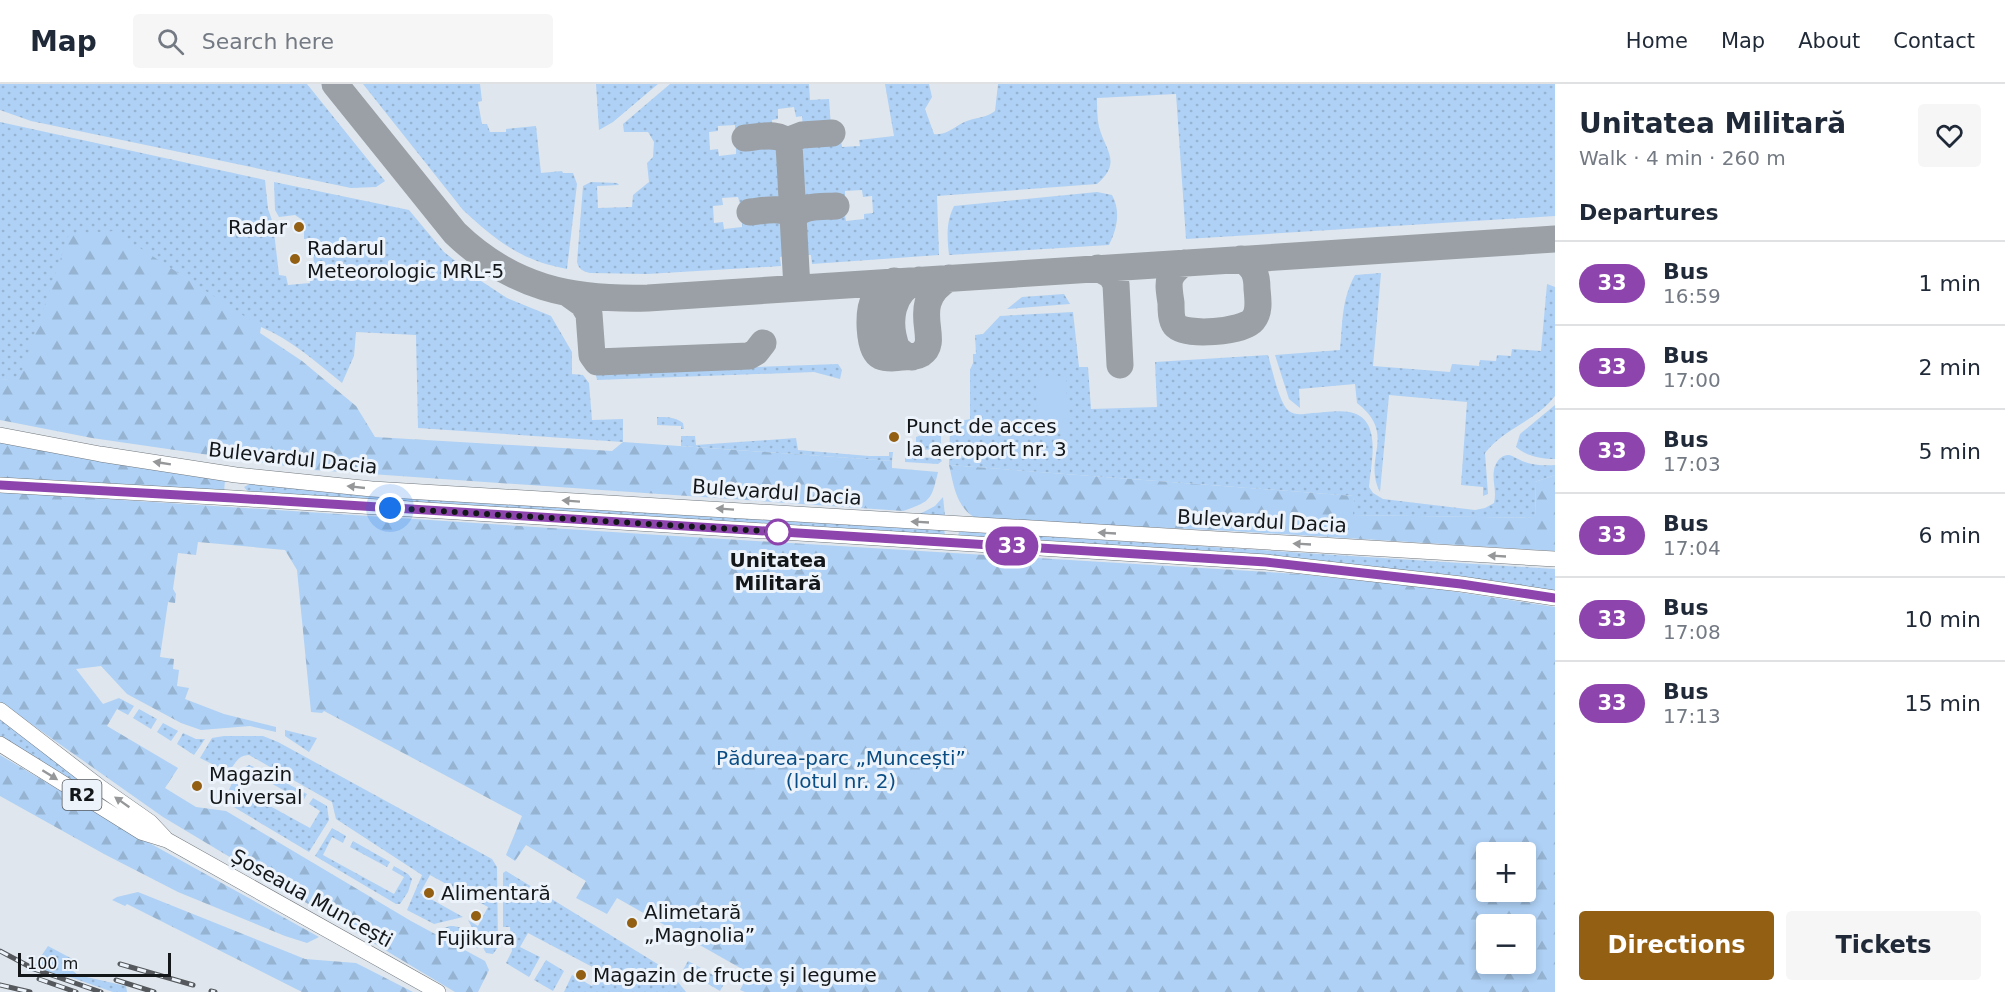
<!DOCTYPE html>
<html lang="en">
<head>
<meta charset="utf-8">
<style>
  body { margin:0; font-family:"DejaVu Sans",sans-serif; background:#f6f6f7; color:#1f2937; height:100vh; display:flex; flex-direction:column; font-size:22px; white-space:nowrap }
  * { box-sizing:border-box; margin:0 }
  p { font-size:20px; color:#747a83 }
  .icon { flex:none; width:33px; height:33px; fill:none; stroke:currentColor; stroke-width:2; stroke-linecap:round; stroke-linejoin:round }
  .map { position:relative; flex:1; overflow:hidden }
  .side { display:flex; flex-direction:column; background:#fff; width:450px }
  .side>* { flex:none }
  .badge { padding:0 12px; border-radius:20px; font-size:21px; line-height:39px }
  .buttons { position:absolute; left:1476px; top:758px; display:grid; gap:12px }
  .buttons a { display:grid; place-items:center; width:60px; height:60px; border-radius:6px; background:#fff; box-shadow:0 3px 9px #0003; font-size:30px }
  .scale { position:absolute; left:18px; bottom:15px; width:153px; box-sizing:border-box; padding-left:6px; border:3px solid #141719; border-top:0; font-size:16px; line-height:21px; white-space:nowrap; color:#141719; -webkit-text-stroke:4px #ecf3fb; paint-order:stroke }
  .you { position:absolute; width:30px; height:30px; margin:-15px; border:4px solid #fff; border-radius:50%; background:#1a73e8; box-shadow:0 0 0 9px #1a73e833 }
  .map>.badge { position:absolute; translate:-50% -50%; box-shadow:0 0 0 3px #fff }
  h2 { padding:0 24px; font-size:22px; line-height:54px }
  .round { display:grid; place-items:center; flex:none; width:63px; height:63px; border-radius:6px; background:#f6f6f7 }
  .summary { display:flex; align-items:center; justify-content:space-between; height:102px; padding:0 24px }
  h1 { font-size:28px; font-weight:700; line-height:45px }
  .action { display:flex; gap:12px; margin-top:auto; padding:12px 24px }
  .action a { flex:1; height:69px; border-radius:6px; background:#935f13; color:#fff; font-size:24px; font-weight:700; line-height:69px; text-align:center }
  .action a+a { background:#f6f6f7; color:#1f2937 }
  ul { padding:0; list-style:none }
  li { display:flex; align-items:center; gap:18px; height:84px; padding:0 24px; border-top:2px solid #e0e1e3 }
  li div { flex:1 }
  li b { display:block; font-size:22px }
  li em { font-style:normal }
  li .badge { min-width:66px; font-weight:700; text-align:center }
  header { display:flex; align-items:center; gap:36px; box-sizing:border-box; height:84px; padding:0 30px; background:#fff; border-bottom:2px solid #e0e1e3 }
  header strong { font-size:28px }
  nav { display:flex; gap:33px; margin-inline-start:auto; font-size:21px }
  .search { width:420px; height:54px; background:#f6f6f7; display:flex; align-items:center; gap:15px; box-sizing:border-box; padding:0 21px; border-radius:6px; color:#747a83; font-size:22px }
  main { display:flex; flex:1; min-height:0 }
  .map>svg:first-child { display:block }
</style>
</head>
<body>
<header>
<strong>Map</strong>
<div class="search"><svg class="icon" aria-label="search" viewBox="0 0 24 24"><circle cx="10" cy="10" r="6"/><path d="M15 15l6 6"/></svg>Search here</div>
<nav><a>Home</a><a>Map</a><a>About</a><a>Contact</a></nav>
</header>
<main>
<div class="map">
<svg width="1555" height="908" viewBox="0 0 1555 908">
  <defs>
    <pattern id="grass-dots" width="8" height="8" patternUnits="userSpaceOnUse" patternTransform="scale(1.5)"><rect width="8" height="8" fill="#afd1f5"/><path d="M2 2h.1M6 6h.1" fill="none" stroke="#96b3d1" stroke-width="1.8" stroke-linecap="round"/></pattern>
    <pattern id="forest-firs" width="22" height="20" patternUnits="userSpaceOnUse" patternTransform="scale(1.5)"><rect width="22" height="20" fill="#afd1f5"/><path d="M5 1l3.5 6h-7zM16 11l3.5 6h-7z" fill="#96b3d1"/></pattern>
  </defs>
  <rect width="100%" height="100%" fill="#dfe6ed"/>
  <path fill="url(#grass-dots)" d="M0 0H307L385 97 376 103 351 104 31 37 0 26Z
    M363 0H480L482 17 478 18 482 40H487L490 48H506V45L536 42 541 89 562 87 563 89H573L577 100 567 185C520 176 498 158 463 126Z
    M596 0H658L613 38 599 46Z
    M670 0H809L810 16 829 15 831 43 803 45 802 32 796 33 794 23 778 25V35L772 36 773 47 745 49 744 45 735 46V41L718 42V47L709 48 710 66 718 65 719 72 736 70V64L746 63V61L774 58V61H780L781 71H783L787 108H783L784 117 778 118V121L750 123 749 119 740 120 738 113 722 114 723 121 713 122 714 139 723 138 724 145 742 143V138L750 137V134L778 132 779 135H785L790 163H786L787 172 780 173 781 182 647 190 590 189C582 187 579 185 577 178L583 102 591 98 617 99 619 101 597 102 598 124 632 123 633 111 649 98 647 79 653 73 654 58 648 48H624L623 40Z
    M885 0H929L932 13 925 25 934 50C947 52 956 41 967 37 977 33 986 34 995 27L998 0H1555V132L1186 155 1176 10 1097 14C1097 23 1097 34 1099 43 1106 68 1122 78 1097 100L937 112 939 171 812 180 811 171H805L804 162H802L800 143 803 142 802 134 808 133V130L836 128 837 131H845L846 137 864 135V130L873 129 872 112 863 113 862 106 845 107V113L835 114V116L808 119 807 115 801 116V107H798L795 70 799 69 798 60H803L804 57 832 54 833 58 841 57 842 63 860 62 859 56 894 52Z
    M0 38 265 96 268 125 273 139 279 191 286 192 288 201 310 199 309 190 314 189 313 154 304 155V137L295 131 279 133 275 126 274 98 409 126 444 168 478 195 507 214 551 232 572 268V290L583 291 589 299 592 336 623 335V358L418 344 416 251 356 248 354 272 342 299C316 278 292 256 261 243L29 270 19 297 0 295Z
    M1097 108 1112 111C1121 127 1117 145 1109 161L949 171C947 153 946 138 954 122Z
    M1381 189 1373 282 1450 288 1452 280 1479 282 1480 276 1496 277 1497 271 1511 272 1512 265 1541 267 1547 200 1555 203V312C1536 337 1504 344 1485 369L1488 410 1483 412V403L1461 401 1467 318 1389 311 1380 408C1362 373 1398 351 1357 319L1355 300 1299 305 1300 324 1289 315 1275 271 1340 266C1343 238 1341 217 1355 191Z
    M1064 210 1070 220 1007 225 1022 213Z
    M1073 228 1079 283H1088L1091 325 1157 323 1155 278 1268 271C1272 284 1279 319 1289 327 1295 332 1304 330 1312 329 1323 329 1337 326 1349 328 1383 334 1371 378 1369 403L1373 409 1383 415 1475 426 1485 424 1494 419C1497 407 1492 397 1494 386 1495 379 1501 370 1509 371 1513 372 1518 375 1522 377 1532 381 1544 382 1555 381V391L1535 398 1536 434 1352 431 1354 412 949 381 950 343 952 339 970 335V286L973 279V270H976L975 251 983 250 1000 232Z
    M838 280 842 286 840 295 814 288 597 296 596 291 599 289Z
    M1555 321V375C1542 375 1526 372 1516 363L1520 350Z
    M657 333C667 333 675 333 683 339L684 345H681V342L657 341Z
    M938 349 941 351V363L939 365 920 366 916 360V353L924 350Z
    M681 352H695L696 361 796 354 798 366 869 372H889V368H893L892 377 681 362Z
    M905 367H909L910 373 940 374 942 377 938 380 905 378Z
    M252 399 944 446 945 450 942 454 249 409 244 403Z
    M943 413 945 432H916L935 422Z
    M963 447 1555 485V507L958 452 959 448Z
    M139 625 157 635 151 645 133 634Z
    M0 632 112 718 110 721 0 655Z
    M163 639 178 647 171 657 157 648Z
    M285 646 317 654 309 668 285 652Z
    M183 649 196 655H205L194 671 177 660Z
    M224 652H263L278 658 492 775 497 783 498 863 493 870 486 869 468 836 478 842 488 823 430 791 420 809 463 833 434 840 407 826 422 791 336 735 332 718 249 671C239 671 236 678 230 686L220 680 218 683 200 674 212 654Z
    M249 681 264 687 261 694 248 687 239 705 310 744 320 727 309 720 313 714 327 722 329 736 309 768 227 719C226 706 237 687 249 681Z
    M271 691 307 710 303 717 267 697Z
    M332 744 346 752 343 759 332 753 323 771 394 810 404 793 392 786 394 782 408 790 412 795 408 808 400 820H396L315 772Z
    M353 757 390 778 387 783 350 763Z
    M506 787 669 887 686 908H564L572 891 592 902 600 887 528 849 520 863 540 873 529 893 506 879 512 867 510 843H503V789Z
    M450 842C468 842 469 851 478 865L441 845Z
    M48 862 78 878 73 887 78 891 126 902 127 908H113L70 893 31 887Z
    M546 876 564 887 553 907 534 896Z
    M688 877 701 884 695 893 683 886Z
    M708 888 725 898 720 907 703 897Z"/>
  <path fill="url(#forest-firs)" fill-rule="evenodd" d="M114 147 261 243 260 249 302 277 356 322 375 353 612 367 623 358 892 377V384L938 388C931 417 931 417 903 427L314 386 92 354 0 336V295L19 296 69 150Z
    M0 358 225 396 224 408 0 395Z
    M949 381 1354 412 1353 431 1536 434 1535 398 1555 391V467L1232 447 978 435C956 425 954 402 949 381Z
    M0 408 659 451 1299 490 1431 504 1555 523V908H745L740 906 749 889 617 814 607 830 576 814 586 797 526 761 515 777 506 771 522 732 324 627 322 629 311 628 297 486 285 466 198 458 196 471 178 469 173 505 176 510 175 519 168 518 160 573 174 575 173 585 179 586 177 602 189 604 185 615 224 630 276 643V648L250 642 201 646 181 639 127 610 101 582 76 585 103 620 119 614 134 622 128 631 117 625 107 642 178 684 165 704 196 723 226 727 411 837 485 877 489 886 478 908H455L163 733 0 618ZM1486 768H1526V807H1486ZM1486 840H1526V879H1486Z
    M0 671 144 756 319 853 307 859 285 852 178 808 104 770 0 712Z
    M138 808 305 875 356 879 413 908H302L127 820 125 822 112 816 117 813Z"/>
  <path fill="#afd1f5" d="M1066 292 1068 347H1038L1036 293Z"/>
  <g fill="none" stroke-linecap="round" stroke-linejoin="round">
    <path stroke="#9aa0a5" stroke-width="27" d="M335 0 455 149C512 204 571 216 648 214L1555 155
      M745 54C759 53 780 47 789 60L797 204
      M789 60V56L802 51 832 49
      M750 128C764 127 784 121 793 133
      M793 135C800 120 822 123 836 122
      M1184 179C1166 192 1168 198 1171 219 1171 225 1171 236 1175 241 1185 253 1243 248 1253 236 1260 228 1258 215 1257 205 1257 190 1254 183 1241 175
      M1098 184 1111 191 1116 200 1120 281
      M894 197C886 202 878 207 874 216 868 226 868 266 880 272 887 275 896 274 903 273 909 273 916 273 921 270 943 256 905 221 949 194
      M569 210 583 220 589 230 592 271 597 278 749 272 756 268 763 259
      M912 273 906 272 897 265C887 239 890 207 919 196"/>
    <g stroke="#72797f" stroke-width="16">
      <path id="primary" d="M0 351 100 370 236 391 372 405 1555 475
        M0 401 233 414 1266 478 1461 500 1555 514
        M0 626 100 703 150 738 165 754
        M0 660 141 748 167 756 438 908"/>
    </g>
    <use href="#primary" stroke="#fff" stroke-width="15"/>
    <g stroke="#55595d" stroke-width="5">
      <path id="rail" d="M0 867 34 885 101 908
        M120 880 193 901
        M39 895 76 908
        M116 896 154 908
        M0 901 30 908
        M211 907 215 908"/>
    </g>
    <use href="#rail" stroke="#ecf3fb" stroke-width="3" stroke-dasharray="9" stroke-linecap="butt"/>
  </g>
  <defs><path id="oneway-solid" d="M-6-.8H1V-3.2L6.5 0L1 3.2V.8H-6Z" transform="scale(1.5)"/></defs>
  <g fill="#959798">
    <use href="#oneway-solid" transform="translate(162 379) rotate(-171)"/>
    <use href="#oneway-solid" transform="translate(356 403) rotate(-174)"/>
    <use href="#oneway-solid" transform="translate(571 417) rotate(-176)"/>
    <use href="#oneway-solid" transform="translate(725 425) rotate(-176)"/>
    <use href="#oneway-solid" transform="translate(920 438) rotate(-177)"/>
    <use href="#oneway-solid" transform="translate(1107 449) rotate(-177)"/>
    <use href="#oneway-solid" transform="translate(1302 460) rotate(-177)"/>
    <use href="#oneway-solid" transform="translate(1497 472) rotate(-177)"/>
    <use href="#oneway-solid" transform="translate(50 691) rotate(32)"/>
    <use href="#oneway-solid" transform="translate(122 718) rotate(-145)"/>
  </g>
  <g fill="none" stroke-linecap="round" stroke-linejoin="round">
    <g stroke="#fff" stroke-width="14">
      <path id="line" d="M0 401 233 414 1266 478 1461 500 1555 514"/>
    </g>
    <use href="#line" stroke="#8e44ad" stroke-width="9"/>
    <path stroke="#141719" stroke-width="6" stroke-dasharray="0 10.8" d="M390 424 780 448H778"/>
  </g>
  <g fill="#935f13" stroke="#ecf3fb" stroke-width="2">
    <circle cx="299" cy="143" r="6"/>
    <circle cx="295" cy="175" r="6"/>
    <circle cx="894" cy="353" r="6"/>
    <circle cx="197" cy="702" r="6"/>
    <circle cx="429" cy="809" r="6"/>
    <circle cx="476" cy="832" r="6"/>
    <circle cx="632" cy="839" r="6"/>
    <circle cx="581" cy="891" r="6"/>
  </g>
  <circle fill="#fff" stroke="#8e44ad" stroke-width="3" cx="778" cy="448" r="12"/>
  <g text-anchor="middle" stroke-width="6" stroke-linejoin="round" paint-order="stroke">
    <rect fill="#ecf3fb" stroke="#55595d" stroke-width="1.5" x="62.5" y="696" width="39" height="30" rx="4.5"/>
    <g font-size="18" font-weight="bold" fill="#141719">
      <text x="82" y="717">R2</text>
    </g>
    <g font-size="20" fill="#141719" stroke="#ecf3fb" text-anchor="start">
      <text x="287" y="150" text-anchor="end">Radar</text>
      <text x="307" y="171">Radarul<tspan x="307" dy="23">Meteorologic MRL-5</tspan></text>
      <text x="906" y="349">Punct de acces<tspan x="906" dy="23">la aeroport nr. 3</tspan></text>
      <text x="209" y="697">Magazin<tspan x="209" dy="23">Universal</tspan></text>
      <text x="441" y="816">Alimentară</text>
      <text x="644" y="835">Alimetară<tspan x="644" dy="23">„Magnolia”</tspan></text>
      <text x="476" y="861" text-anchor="middle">Fujikura</text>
      <text x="593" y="898">Magazin de fructe și legume</text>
    </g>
    <g font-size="20" fill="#141719" stroke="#ecf3fb">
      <text transform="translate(293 374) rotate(6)" y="7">Bulevardul Dacia</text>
      <text transform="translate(777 408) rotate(4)" y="7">Bulevardul Dacia</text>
      <text transform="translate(1262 437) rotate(3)" y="7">Bulevardul Dacia</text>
      <text transform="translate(312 814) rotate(29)" y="7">Șoseaua Muncești</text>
    </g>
    <g font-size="20" font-weight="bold" fill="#141719" stroke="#ecf3fb">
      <text x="778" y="483">Unitatea<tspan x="778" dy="23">Militară</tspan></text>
    </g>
    <g font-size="20" fill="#0a4d84" stroke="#ecf3fb">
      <text x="841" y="681">Pădurea-parc „Muncești”<tspan x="841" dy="23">(lotul nr. 2)</tspan></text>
    </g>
  </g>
</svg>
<div class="buttons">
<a>+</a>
<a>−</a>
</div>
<div class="scale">100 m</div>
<div class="you" style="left:390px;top:424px"></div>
<b class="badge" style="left:1012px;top:462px;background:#8e44ad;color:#fff">33</b>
</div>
<section class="side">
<div class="summary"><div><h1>Unitatea Militară</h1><p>Walk · 4 min · 260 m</p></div><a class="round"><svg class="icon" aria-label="heart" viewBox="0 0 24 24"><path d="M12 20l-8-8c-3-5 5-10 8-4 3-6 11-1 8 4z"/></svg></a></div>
<h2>Departures</h2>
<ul>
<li><span class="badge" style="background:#8e44ad;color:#fff">33</span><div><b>Bus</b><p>16:59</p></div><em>1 min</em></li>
<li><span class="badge" style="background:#8e44ad;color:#fff">33</span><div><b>Bus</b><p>17:00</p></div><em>2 min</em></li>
<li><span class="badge" style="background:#8e44ad;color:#fff">33</span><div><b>Bus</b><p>17:03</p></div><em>5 min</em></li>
<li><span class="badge" style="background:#8e44ad;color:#fff">33</span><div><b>Bus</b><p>17:04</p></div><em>6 min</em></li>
<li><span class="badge" style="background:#8e44ad;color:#fff">33</span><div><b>Bus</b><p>17:08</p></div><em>10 min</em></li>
<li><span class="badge" style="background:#8e44ad;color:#fff">33</span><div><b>Bus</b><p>17:13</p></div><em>15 min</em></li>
</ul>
<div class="action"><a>Directions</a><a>Tickets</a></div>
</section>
</main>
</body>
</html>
